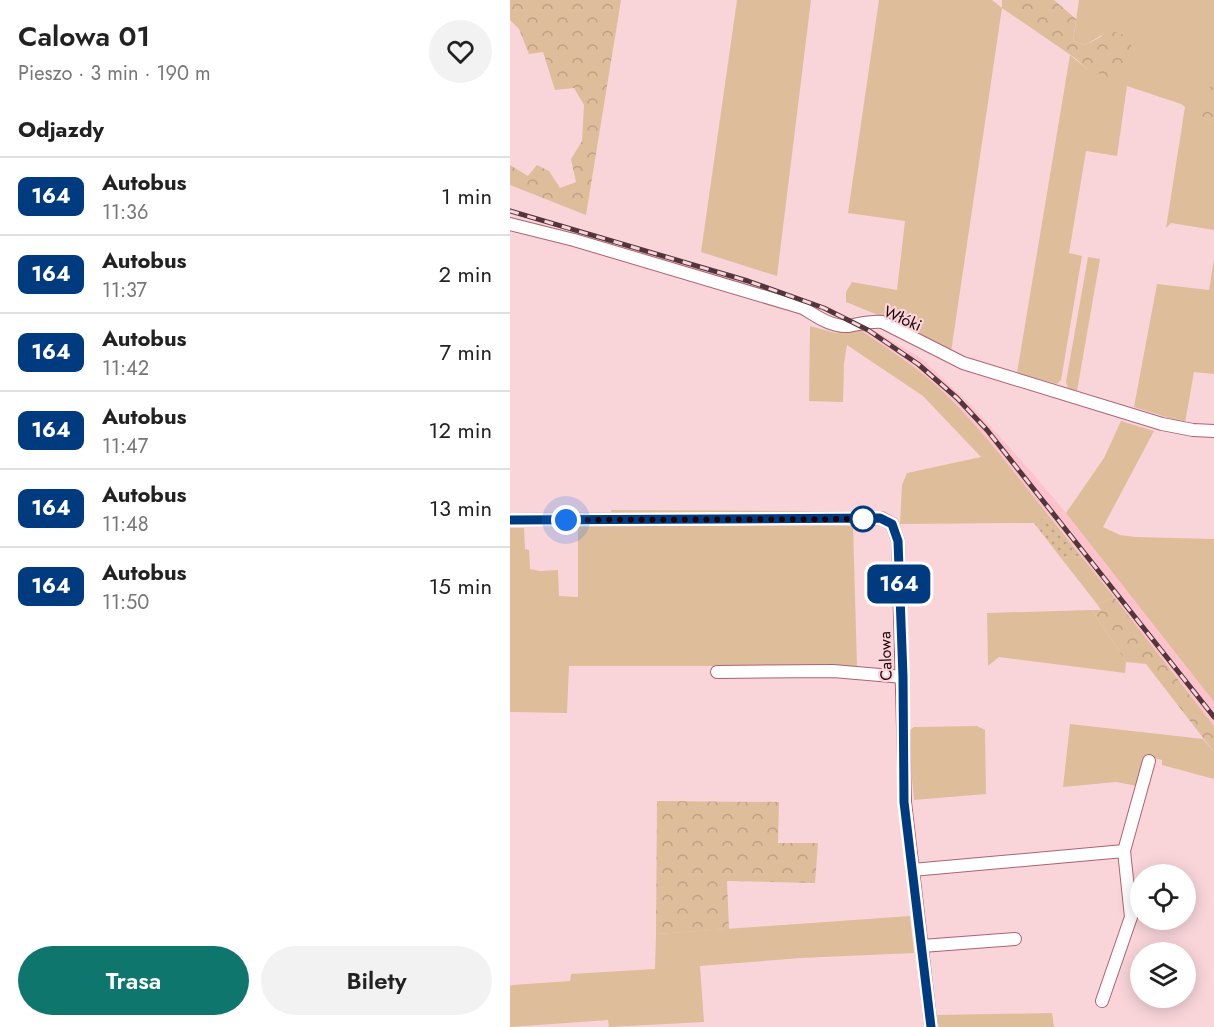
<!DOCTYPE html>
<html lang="pl">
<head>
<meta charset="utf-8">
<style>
  body { margin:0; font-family:Jost,sans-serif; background:#f2f2f2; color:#222; height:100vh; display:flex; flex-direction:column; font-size:22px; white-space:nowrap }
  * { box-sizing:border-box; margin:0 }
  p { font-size:20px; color:#767676 }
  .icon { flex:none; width:33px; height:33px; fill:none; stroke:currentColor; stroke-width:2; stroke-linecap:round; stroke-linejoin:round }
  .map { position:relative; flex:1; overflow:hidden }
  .drawer { display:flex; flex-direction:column; background:#fff; width:510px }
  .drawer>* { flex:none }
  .badge { padding:0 12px; border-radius:9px; font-size:21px; line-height:39px }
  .buttons { position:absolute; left:620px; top:864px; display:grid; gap:12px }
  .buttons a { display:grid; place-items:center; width:66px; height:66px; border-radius:50%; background:#fff; box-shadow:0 3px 15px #0003; font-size:30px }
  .you { position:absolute; width:30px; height:30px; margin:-15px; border:4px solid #fff; border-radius:50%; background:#1a73e8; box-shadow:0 0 0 9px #1a73e833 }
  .map>.badge { position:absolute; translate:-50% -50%; box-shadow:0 0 0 3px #fff }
  h2 { padding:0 18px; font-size:22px; line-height:54px }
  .round { display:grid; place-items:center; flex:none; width:63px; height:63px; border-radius:32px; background:#f2f2f2 }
  .head { display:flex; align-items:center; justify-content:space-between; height:102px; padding:0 18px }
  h1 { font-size:28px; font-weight:600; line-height:45px }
  .primary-button { display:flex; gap:12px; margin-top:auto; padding:12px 18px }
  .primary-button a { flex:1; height:69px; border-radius:36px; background:#0f766e; color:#fff; font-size:24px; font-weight:600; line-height:69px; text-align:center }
  .primary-button a+a { background:#f2f2f2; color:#222 }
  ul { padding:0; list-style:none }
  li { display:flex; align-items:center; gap:18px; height:78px; padding:0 18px; border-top:2px solid #e0e0e0 }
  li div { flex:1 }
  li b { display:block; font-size:22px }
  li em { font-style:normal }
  li .badge { min-width:66px; font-weight:700; text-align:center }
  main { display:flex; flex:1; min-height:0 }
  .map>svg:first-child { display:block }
</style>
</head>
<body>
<main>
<section class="drawer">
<div class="head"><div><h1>Calowa 01</h1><p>Pieszo · 3 min · 190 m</p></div><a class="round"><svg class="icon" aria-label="heart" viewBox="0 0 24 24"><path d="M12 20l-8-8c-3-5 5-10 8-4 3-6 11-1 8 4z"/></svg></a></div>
<h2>Odjazdy</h2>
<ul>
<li><span class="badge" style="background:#003b80;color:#fff">164</span><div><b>Autobus</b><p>11:36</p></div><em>1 min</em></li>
<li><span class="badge" style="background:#003b80;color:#fff">164</span><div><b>Autobus</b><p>11:37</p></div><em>2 min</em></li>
<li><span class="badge" style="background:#003b80;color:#fff">164</span><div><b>Autobus</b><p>11:42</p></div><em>7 min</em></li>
<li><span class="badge" style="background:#003b80;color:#fff">164</span><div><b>Autobus</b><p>11:47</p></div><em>12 min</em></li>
<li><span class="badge" style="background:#003b80;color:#fff">164</span><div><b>Autobus</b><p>11:48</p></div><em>13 min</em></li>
<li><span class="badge" style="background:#003b80;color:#fff">164</span><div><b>Autobus</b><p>11:50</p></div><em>15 min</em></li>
</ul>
<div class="primary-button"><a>Trasa</a><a>Bilety</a></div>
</section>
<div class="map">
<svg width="704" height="1027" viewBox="0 0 704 1027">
  <defs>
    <pattern id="forest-crowns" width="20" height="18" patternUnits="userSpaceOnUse" patternTransform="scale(1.5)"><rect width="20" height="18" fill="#debd9b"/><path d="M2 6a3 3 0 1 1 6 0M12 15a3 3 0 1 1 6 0" fill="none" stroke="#bea184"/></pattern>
    <pattern id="garden-dots" width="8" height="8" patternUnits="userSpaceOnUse" patternTransform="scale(1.5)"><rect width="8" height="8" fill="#debd9b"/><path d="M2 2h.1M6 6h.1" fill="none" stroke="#bea184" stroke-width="1.8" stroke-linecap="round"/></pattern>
  </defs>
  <rect width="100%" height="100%" fill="#f9d5da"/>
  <path fill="#fdc2cc" d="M357 326 412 359 462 406 525 476 556 513 704 702V726L554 534 490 456 347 328Z"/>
  <path fill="#debd9b" d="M227 0H301L267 276 191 252Z
    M369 0H482L492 8 441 352 385 322 336 302V292L342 282 387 290 395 221 338 213Z
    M569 0H704V86H702L691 116 704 123V230L661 223 656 228 675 107 671 104 617 86 607 156 576 151 559 253 572 256 551 380 547 384 507 373 560 55 577 69 592 35 575 45 563 41Z
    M578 257 590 259 567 391 558 388 556 382Z
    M704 259V374L684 372 675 423 624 407 647 284 699 290Z
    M300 326 326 333 347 328C375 347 404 365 429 388 470 426 504 473 539 516L524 523 390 524 392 485 397 473 471 457 413 396 337 345 334 363 333 402 299 401Z
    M611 421 644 431 593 527 610 535 625 537 704 539V702L556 513 594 458Z
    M101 510 300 511V515L102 516Z
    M68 526H343L347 666H59L57 713 0 712V528H14L15 549 19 550 20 569 30 571 48 570 49 596 68 597Z
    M571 556 604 597 587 604 551 558Z
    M582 610 616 662 615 673 489 657 478 666 477 613Z
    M560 724 693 739 704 752V779L652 765V760L635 756 627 786 606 782 553 787Z
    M467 726 475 730 476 794 404 800 398 734 400 730 404 727Z
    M400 916 404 953 291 958 190 966 194 1022 99 1027 98 1020 0 1027V986L2 985 60 981 61 974 145 969 146 934Z
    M542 1013 544 1027H428L427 1015Z"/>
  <path fill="url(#forest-crowns)" d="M0 0H111L76 215 0 185V165L18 176 27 165 39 171 50 188 66 182 61 159 72 141 74 105 64 88 45 90 33 52 19 54 9 29 0 20Z
    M492 0H544L566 19 563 41 575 45 602 31 617 36 627 58 603 79 577 69 565 58 492 8Z
    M702 86H704V123L691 116 690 93Z
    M604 597 704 726V752L636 664 616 662 582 610H591L587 604Z
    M147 801 269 802 268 843H308L305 883 217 881 219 929 146 934Z"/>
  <path fill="url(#garden-dots)" d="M539 516 571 556 551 558 524 523Z"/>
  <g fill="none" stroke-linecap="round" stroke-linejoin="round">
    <g stroke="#b06071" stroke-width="14">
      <path id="minor" d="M0 224 64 240 293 308C306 316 321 327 338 326 350 324 360 321 372 322L453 363 652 424 683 430 704 431
        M0 520 371 518 382 524 388 541 395 802 421 1027
        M207 672 323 671 393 677
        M402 870 614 851
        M412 946 505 939
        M592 1001 621 917 614 851 639 761"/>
    </g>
    <use href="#minor" stroke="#fff" stroke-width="12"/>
    <g stroke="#53353c" stroke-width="5">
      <path id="rail" d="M0 211 238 281 314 308 358 330 408 364 447 398 477 430 704 717"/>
    </g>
    <use href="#rail" stroke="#f9d5da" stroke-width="3" stroke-dasharray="9" stroke-linecap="butt"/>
  </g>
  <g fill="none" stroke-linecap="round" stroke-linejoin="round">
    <g stroke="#fff" stroke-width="14">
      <path id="line" d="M0 520 370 518 382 524 388 541 393 677 394 802 421 1027"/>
    </g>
    <use href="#line" stroke="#003b80" stroke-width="9"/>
    <path stroke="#20040b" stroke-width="6" stroke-dasharray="0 10.8" d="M56 520 353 519"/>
  </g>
  <circle fill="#fff" stroke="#003b80" stroke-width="3" cx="353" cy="519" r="12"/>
  <g text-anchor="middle" stroke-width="4.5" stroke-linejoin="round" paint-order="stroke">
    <g font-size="16" fill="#20040b" stroke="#f9d5da">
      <text transform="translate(393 318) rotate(24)" y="6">Włóki</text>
      <text transform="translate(375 656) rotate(-92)" y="6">Calowa</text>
    </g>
  </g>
</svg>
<div class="buttons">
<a><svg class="icon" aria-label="locate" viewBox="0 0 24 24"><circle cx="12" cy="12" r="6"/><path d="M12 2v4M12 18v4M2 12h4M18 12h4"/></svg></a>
<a><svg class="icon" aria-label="layers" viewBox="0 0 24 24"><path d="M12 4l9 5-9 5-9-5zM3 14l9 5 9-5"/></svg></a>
</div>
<div class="you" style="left:56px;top:520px"></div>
<b class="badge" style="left:389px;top:584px;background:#003b80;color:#fff">164</b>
</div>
</main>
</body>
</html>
